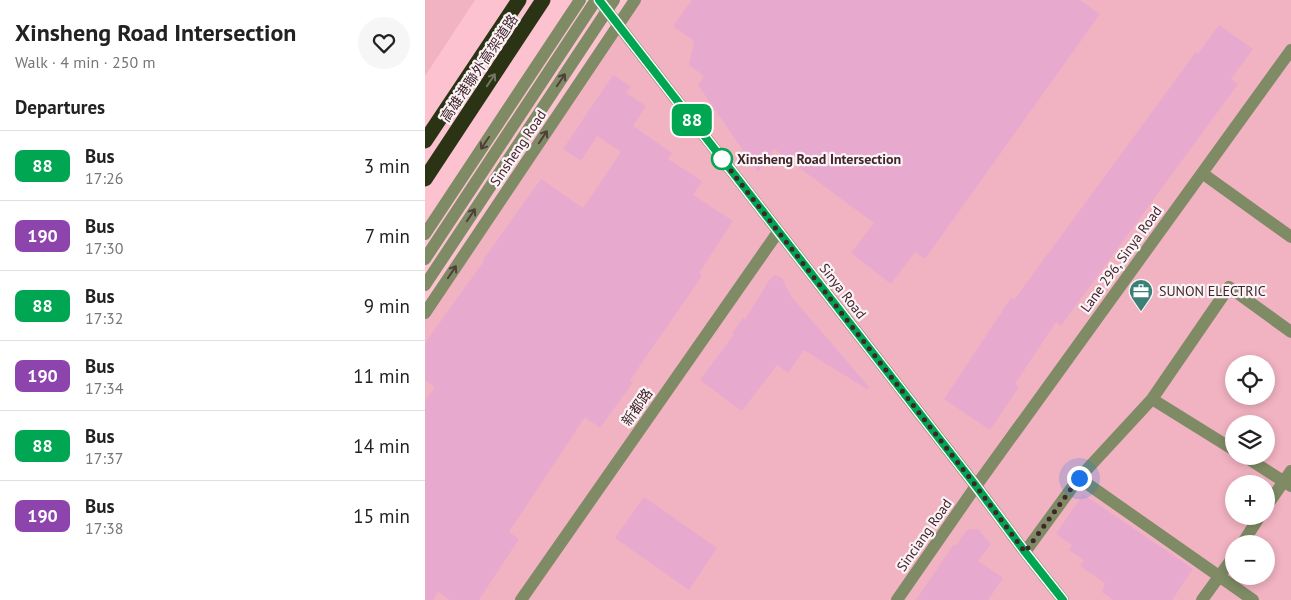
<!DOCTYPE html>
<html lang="en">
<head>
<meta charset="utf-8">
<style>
  body { margin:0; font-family:"PT Sans","Noto Sans TC",sans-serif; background:#f6f6f6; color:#222; height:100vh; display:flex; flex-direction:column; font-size:19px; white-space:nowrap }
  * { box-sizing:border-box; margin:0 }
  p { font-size:16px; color:#767676 }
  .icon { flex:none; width:28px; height:28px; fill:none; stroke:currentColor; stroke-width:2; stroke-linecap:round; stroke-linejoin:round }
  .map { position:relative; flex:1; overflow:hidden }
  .details { display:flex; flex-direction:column; background:#fff; width:425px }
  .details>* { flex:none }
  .badge { padding:0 10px; border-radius:8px; font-size:18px; line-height:32px }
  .tools { position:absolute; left:800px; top:355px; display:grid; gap:10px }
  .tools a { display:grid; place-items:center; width:50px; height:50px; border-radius:50%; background:#fff; box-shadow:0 2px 8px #0003; font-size:25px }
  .you { position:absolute; width:25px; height:25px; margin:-12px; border:4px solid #fff; border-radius:50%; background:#1a73e8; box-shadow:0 0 0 8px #1a73e833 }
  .map>.badge { position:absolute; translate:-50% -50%; box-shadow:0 0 0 2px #fff }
  h2 { padding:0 15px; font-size:19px; line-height:45px }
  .round { display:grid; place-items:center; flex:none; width:52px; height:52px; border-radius:26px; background:#f6f6f6 }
  .head { display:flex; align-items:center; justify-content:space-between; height:85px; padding:0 15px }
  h1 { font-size:24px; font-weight:600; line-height:38px }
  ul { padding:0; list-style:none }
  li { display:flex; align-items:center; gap:15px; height:70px; padding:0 15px; border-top:1px solid #e0e0e0 }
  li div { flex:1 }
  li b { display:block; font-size:19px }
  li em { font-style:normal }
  li .badge { min-width:55px; font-weight:700; text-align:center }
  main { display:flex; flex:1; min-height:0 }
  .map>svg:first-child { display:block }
</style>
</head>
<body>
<main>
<section class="details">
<div class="head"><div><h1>Xinsheng Road Intersection</h1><p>Walk · 4 min · 250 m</p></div><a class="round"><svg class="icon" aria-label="heart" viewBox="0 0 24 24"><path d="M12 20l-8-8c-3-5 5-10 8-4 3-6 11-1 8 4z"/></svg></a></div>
<h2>Departures</h2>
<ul>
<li><span class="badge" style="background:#00a651;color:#fff">88</span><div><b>Bus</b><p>17:26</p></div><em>3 min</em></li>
<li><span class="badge" style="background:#8e44ad;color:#fff">190</span><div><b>Bus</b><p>17:30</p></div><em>7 min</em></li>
<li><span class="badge" style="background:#00a651;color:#fff">88</span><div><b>Bus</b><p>17:32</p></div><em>9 min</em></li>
<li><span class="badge" style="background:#8e44ad;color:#fff">190</span><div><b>Bus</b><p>17:34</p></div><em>11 min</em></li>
<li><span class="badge" style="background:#00a651;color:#fff">88</span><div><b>Bus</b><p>17:37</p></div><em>14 min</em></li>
<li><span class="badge" style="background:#8e44ad;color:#fff">190</span><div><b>Bus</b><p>17:38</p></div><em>15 min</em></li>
</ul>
</section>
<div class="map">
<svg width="866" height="600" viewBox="0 0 866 600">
  <rect width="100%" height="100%" fill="#fcc2d0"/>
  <path fill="#f1b2c1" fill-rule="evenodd" d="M0 0H50L0 76Z
    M210 0H866V600H0V313ZM809 364H841V396H809ZM809 424H841V456H809ZM809 484H841V516H809ZM809 544H841V576H809Z"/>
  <path fill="#e7aace" d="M267 0H655L675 14 500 259 490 252 466 284 426 253 449 223 349 149 333 172 273 85 279 76 264 65 269 41 248 26Z
    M794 25 828 49 806 79 813 84 636 326 631 322 590 384 594 387 565 430 519 399 586 298 589 300 771 52 773 54Z
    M188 75 206 87 201 93 221 106 208 126 247 153 243 159 277 181 268 195 308 221 274 273 277 276 205 380 208 382 175 428 160 417 84 532 94 539 54 600H25L13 592 8 600H0V401L10 387 0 380V343L59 261 58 260 116 179 158 208 196 152 172 136 156 161 138 149Z
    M350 275 357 278 365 295 444 387 442 389 379 350 363 373 352 365 317 411 275 380 309 334 307 333 318 318 320 320 345 279Z
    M658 494 768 569 747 600H688L677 592 680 583 655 566 659 560 644 550 647 545 631 534Z
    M219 497 292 548 264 590 190 538Z
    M546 529H553L566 544 553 561 578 578 563 600H491L529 544 531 546 541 531Z"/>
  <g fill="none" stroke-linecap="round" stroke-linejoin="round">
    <path stroke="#7e8b64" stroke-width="12" d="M174 0 551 486 600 552 638 600
      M777 173 866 237
      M0 234 155 0
      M0 259 171 0
      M0 285 189 0
      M0 313 210 0
      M727 399 809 450
      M819 456 866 486
      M654 478 828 600
      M841 507 866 471
      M817 544 835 516
      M600 552 654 478 727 399 804 287 866 332
      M96 600 353 232
      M472 600 551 486 866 50
      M777 600 809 556"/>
    <path stroke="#2a3313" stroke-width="15" d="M0 141 94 0
      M0 179 118 0"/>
  </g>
  <defs><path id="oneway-shaft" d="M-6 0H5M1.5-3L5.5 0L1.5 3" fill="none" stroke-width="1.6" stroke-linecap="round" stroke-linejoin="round" transform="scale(1.25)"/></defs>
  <use stroke="#737662" href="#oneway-shaft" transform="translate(66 80) rotate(-56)"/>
  <g stroke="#503e3a">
    <use href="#oneway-shaft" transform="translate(136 80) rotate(-56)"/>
    <use href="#oneway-shaft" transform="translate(118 137) rotate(-56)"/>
    <use href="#oneway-shaft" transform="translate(60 143) rotate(124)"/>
    <use href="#oneway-shaft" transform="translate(46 215) rotate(-56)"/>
    <use href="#oneway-shaft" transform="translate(27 272) rotate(-56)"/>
  </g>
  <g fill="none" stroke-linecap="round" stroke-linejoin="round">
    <g stroke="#fff" stroke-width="11">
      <path id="line" d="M174 0 551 486 600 552 638 600"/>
    </g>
    <use href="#line" stroke="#00a651" stroke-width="8"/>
    <path stroke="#40252c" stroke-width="5" stroke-dasharray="0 9" d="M297 159 296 158 551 486 600 552 654 478"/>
  </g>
  <defs>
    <g id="office-pin" transform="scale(1.25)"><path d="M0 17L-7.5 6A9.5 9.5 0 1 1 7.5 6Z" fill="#3a8076" stroke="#fbf3f5"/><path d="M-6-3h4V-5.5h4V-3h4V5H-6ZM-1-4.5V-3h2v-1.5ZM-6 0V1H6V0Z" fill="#fff"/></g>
  </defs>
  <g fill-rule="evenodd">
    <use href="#office-pin" x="716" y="291"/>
  </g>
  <circle fill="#fff" stroke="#00a651" stroke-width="2.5" cx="297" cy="159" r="10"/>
  <g text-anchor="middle" stroke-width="4.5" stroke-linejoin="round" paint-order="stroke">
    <g font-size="14" fill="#40252c" stroke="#fbf3f5">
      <text transform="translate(54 68) rotate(-56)" y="5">高雄港聯外高架道路</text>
      <text transform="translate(93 148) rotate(-56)" y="5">Sinsheng Road</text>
      <text transform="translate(696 259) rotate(-54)" y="5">Lane 296, Sinya Road</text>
      <text transform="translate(418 291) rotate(52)" y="5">Sinya Road</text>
      <text transform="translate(212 407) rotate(-55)" y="5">新都路</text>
      <text transform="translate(499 535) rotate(-55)" y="5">Sinciang Road</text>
    </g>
    <g font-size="14" font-weight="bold" fill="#40252c" stroke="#fbf3f5" text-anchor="start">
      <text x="312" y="164">Xinsheng Road Intersection</text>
    </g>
    <g font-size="14" fill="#40252c" stroke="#fbf3f5" text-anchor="start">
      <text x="734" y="296">SUNON ELECTRIC</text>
    </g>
  </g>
</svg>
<div class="tools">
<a><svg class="icon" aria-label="locate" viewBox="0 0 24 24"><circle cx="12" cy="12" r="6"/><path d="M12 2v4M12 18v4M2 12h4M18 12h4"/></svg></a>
<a><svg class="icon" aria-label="layers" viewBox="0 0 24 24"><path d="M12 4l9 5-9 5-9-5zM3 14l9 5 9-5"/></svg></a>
<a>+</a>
<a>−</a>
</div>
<div class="you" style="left:654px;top:478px"></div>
<b class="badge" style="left:267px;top:120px;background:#00a651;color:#fff">88</b>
</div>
</main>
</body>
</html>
